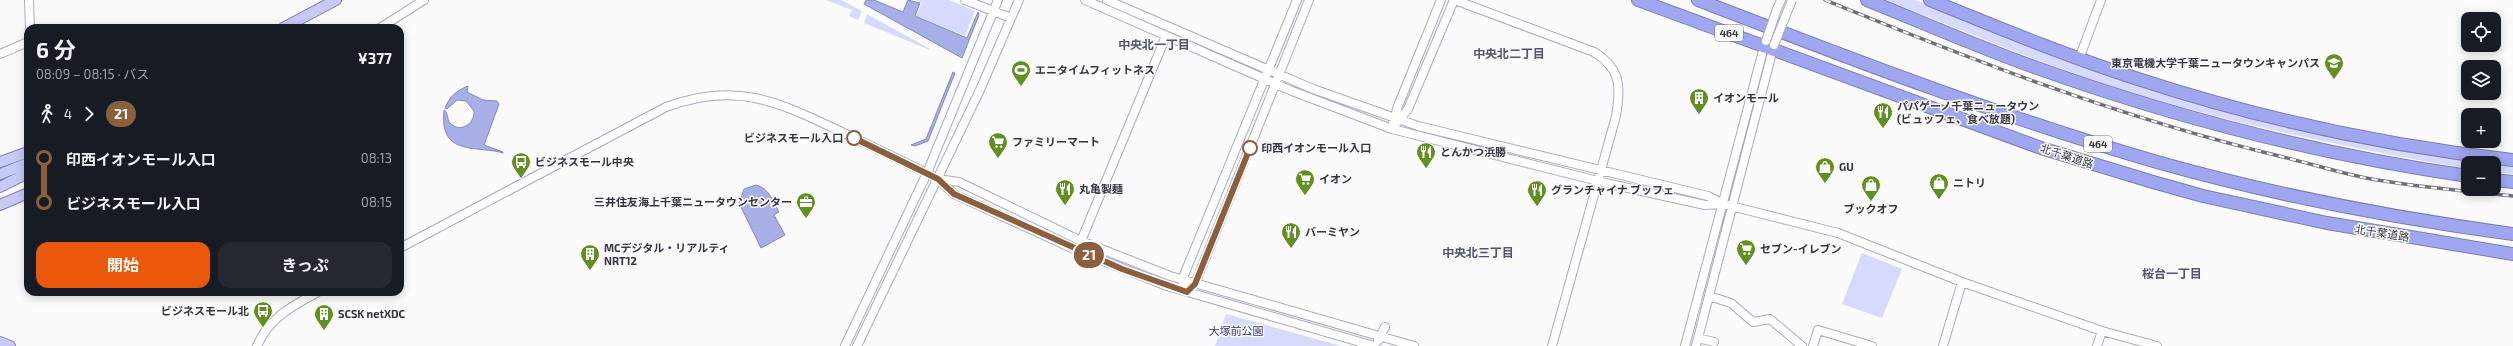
<!DOCTYPE html>
<html lang="ja">
<head>
<meta charset="utf-8">
<style>
  body { margin:0; font-family:"Exo 2","Noto Sans JP",sans-serif; background:#242831; color:#f1f3f6; height:100vh; display:flex; flex-direction:column; font-size:15px; white-space:nowrap }
  * { box-sizing:border-box; margin:0 }
  p { font-size:13px; color:#9ea1a6 }
  .icon { flex:none; width:22px; height:22px; fill:none; stroke:currentColor; stroke-width:2; stroke-linecap:round; stroke-linejoin:round }
  .map { position:relative; flex:1; overflow:hidden }
  .side { position:absolute; left:24px; top:24px; width:380px; height:272px; display:flex; flex-direction:column; background:#171b24; border-radius:12px; box-shadow:0 2px 10px #0003 }
  .side>* { flex:none }
  .badge { padding:0 8px; border-radius:13px; font-size:14px; line-height:26px }
  .fabs { position:absolute; left:2461px; top:12px; display:grid; gap:8px }
  .fabs a { display:grid; place-items:center; width:40px; height:40px; border-radius:8px; background:#171b24; box-shadow:0 2px 10px #0003; font-size:20px }
  .map>.badge { position:absolute; translate:-50% -50%; box-shadow:0 0 0 2px #fff }
  .legs { display:flex; align-items:center; gap:6px; height:44px; padding:0 12px; font-size:13px }
  .legs p { margin-inline-start:auto }
  .head { display:flex; align-items:center; justify-content:space-between; height:68px; padding:0 12px }
  h1 { font-size:22px; font-weight:700; line-height:30px }
  .action { display:flex; gap:8px; margin-top:auto; padding:8px 12px }
  .action a { flex:1; height:46px; border-radius:12px; background:#ea580c; color:#fff; font-size:16px; font-weight:700; line-height:46px; text-align:center }
  .action a+a { background:#242831; color:#f1f3f6 }
  ul { padding:0 12px; list-style:none }
  li { display:flex; align-items:center; gap:14px; height:44px; font-size:15px }
  li i { display:grid; place-items:center; width:6px; height:100%; margin:0 5px; background:currentColor }
  li i::after { content:''; width:10px; height:10px; margin:-5px; border:3px solid; border-radius:50%; background:#171b24 }
  li p { margin-inline-start:auto }
  li:first-child i { background:linear-gradient(#0000 50%,currentColor 0) }
  li:last-child i { background:linear-gradient(currentColor 50%,#0000 0) }
  .map>svg:first-child { display:block }
</style>
</head>
<body>
<div class="map">
<svg width="2513" height="346" viewBox="0 0 2513 346">
  <rect width="100%" height="100%" fill="#fbfbfb"/>
  <path fill="#d6dafc" d="M826 0H841L862 11 858 20 849 16 852 10Z
    M916 0H949L975 11 965 36 916 16 922 3Z
    M1886 0H1915L2019 43 2122 80 2513 164V174L2494 172V163H2468V169C2350 148 2232 124 2117 88 2039 63 1963 30 1886 0Z
    M867 14 930 49V50L864 23Z
    M1862 253 1902 269 1882 318 1842 304Z
    M1226 314 1341 346H1215Z"/>
  <path fill="#a8aee8" stroke="#858ab6" d="M866 0H874L903 12 908 0 920 3 915 16 967 38 978 12 979 15 962 58 864 4Z
    M953 72 955 73 928 141 915 146 911 145 926 139Z
    M468 86 467 92 483 100 497 101 499 104 484 145 503 152V153C476 145 439 157 444 110 448 112 447 119 450 123 461 134 475 123 474 111L466 101 457 100 447 109 445 108C450 96 456 91 468 86Z
    M756 185C769 188 773 201 779 212L774 215 785 235 761 248 739 203 744 189Z"/>
  <g fill="none" stroke-linecap="round" stroke-linejoin="round">
    <g stroke="#a7abc9" stroke-width="10">
      <path id="minor" d="M29 0 30 28
        M965 0 1011 18
        M1085 0 1292 91 1392 129 1610 184 1705 205 1723 204
        M1107 0 1313 89 1418 126 1708 196 1723 204 1838 233 1962 282 2102 331 2157 346
        M1297 0 1182 280 1187 292 1195 284 1309 0
        M1455 0 1594 52C1621 69 1621 86 1616 116L1552 346
        M1777 9 1781 0
        M380 28 424 0
        M0 54 28 42
        M2079 59 2101 0
        M1393 123 1398 106 1441 0
        M1396 124 1408 109 1454 0
        M938 179 959 182 1081 241 1170 276 1414 346
        M1081 241 1166 36
        M400 248 666 107C738 80 780 103 844 133 875 148 907 163 938 179L954 194 1076 250 1167 286 1374 346
        M1709 296 1731 303 1753 322 1770 319 1802 346
        M1698 338 1714 342
        M1378 341 1385 327
        M257 346C269 318 292 306 318 292
        M845 346 927 173 998 0
        M857 346 979 92 1019 0
        M1685 346 1765 43
        M1696 346 1774 45
        M1813 346 1818 330 1872 346
        M1943 346 1962 282
        M2097 346 2102 331"/>
    </g>
    <g stroke="#7a7fb2" stroke-width="12">
      <path id="major" d="M283 28 336 0
        M0 162 28 152
        M0 174 28 163
        M0 187 28 173
        M0 205 28 193
        M0 342 10 346"/>
    </g>
    <g stroke="#7a7fb2" stroke-width="14">
      <path id="highway" d="M1638 0 2041 148 2153 182 2203 196 2327 223 2513 254
        M1698 0C1849 58 2001 117 2157 162 2274 195 2393 218 2513 234
        M1867 0C1924 23 1980 48 2037 68 2177 118 2321 155 2468 176
        M1930 0C1999 28 2069 57 2141 80 2261 119 2387 146 2513 160
        M2494 180 2513 182"/>
    </g>
    <use href="#minor" stroke="#fff" stroke-width="8"/>
    <use href="#major" stroke="#c6caf5" stroke-width="10"/>
    <use href="#highway" stroke="#a0a6ef" stroke-width="12"/>
    <g stroke="#6e6f78" stroke-width="3.5">
      <path id="rail" d="M1825 0C1974 61 2122 118 2279 156 2308 163 2337 172 2366 178 2415 187 2464 191 2513 196"/>
    </g>
    <use href="#rail" stroke="#fbfbfb" stroke-width="2" stroke-dasharray="6" stroke-linecap="butt"/>
    <g stroke="#a7abc9" stroke-width="10" stroke-linecap="butt">
      <path id="minor-bridge" d="M1766 41 1777 9
        M1774 45 1792 0"/>
    </g>
    <use href="#minor-bridge" stroke="#fff" stroke-width="8"/>
  </g>
  <g fill="none" stroke-linecap="round" stroke-linejoin="round">
    <g stroke="#fff" stroke-width="9">
      <path id="line-1" d="M854 138 938 179 954 194 1122 269 1187 292 1195 284 1250 148"/>
    </g>
    <use href="#line-1" stroke="#8b5e3c" stroke-width="6"/>
  </g>
  <defs>
    <g id="university-pin" transform="scale(1)"><path d="M0 17L-7.5 6A9.5 9.5 0 1 1 7.5 6Z" fill="#638f22" stroke="#fbfbfb"/><path d="M0-5L7-2L0 1L-7-2ZM-4 1L0 2.5L4 1V4Q0 6-4 4Z" fill="#fff"/></g>
    <g id="stadium-pin" transform="scale(1)"><path d="M0 17L-7.5 6A9.5 9.5 0 1 1 7.5 6Z" fill="#638f22" stroke="#fbfbfb"/><path d="M0-5a6.5 5 0 1 0 0 10a6.5 5 0 1 0 0-10ZM-3.5-1.8h7v3.6h-7Z" fill="#fff"/></g>
    <g id="building-pin" transform="scale(1)"><path d="M0 17L-7.5 6A9.5 9.5 0 1 1 7.5 6Z" fill="#638f22" stroke="#fbfbfb"/><path d="M-4-6H4V6H1V3H-1V6H-4ZM-2.5-4.3h1.7v1.8h-1.7ZM.8-4.3h1.7v1.8H.8ZM-2.5-1h1.7V.8h-1.7ZM.8-1h1.7V.8H.8Z" fill="#fff"/></g>
    <g id="restaurant-pin" transform="scale(1)"><path d="M0 17L-7.5 6A9.5 9.5 0 1 1 7.5 6Z" fill="#638f22" stroke="#fbfbfb"/><path d="M-5-6h1v4h1v-4h1v4h1v-4h1v5L-1.5 .5V6h-2V.5L-5-1ZM5-6V6H3V1.5H1.5Q1.5-4 5-6Z" fill="#fff"/></g>
    <g id="supermarket-pin" transform="scale(1)"><path d="M0 17L-7.5 6A9.5 9.5 0 1 1 7.5 6Z" fill="#638f22" stroke="#fbfbfb"/><path d="M-6-5.5h2.5l.6 2H6L4.5 2H-2.5L-4.4-4H-6ZM-1.5 3.2a1.3 1.3 0 1 0 .1 0ZM3 3.2a1.3 1.3 0 1 0 .1 0Z" fill="#fff"/></g>
    <g id="bus-pin" transform="scale(1)"><path d="M0 17L-7.5 6A9.5 9.5 0 1 1 7.5 6Z" fill="#638f22" stroke="#fbfbfb"/><path d="M-5-6H5V4H4V6H2V4H-2V6H-4V4H-5ZM-3.5-4V0h7V-4ZM-3.5 1.2v1.5H-2V1.2ZM2 1.2v1.5H3.5V1.2Z" fill="#fff"/></g>
    <g id="shop-pin" transform="scale(1)"><path d="M0 17L-7.5 6A9.5 9.5 0 1 1 7.5 6Z" fill="#638f22" stroke="#fbfbfb"/><path d="M-5-2.5h2.3a2.7 3.5 0 0 1 5.4 0H5L5.5 6h-11ZM-1.5-2.5h3a1.5 2.3 0 0 0-3 0Z" fill="#fff"/></g>
    <g id="office-pin" transform="scale(1)"><path d="M0 17L-7.5 6A9.5 9.5 0 1 1 7.5 6Z" fill="#638f22" stroke="#fbfbfb"/><path d="M-6-3h4V-5.5h4V-3h4V5H-6ZM-1-4.5V-3h2v-1.5ZM-6 0V1H6V0Z" fill="#fff"/></g>
  </defs>
  <g fill-rule="evenodd">
    <use href="#university-pin" x="2334" y="63"/>
    <use href="#stadium-pin" x="1021" y="70"/>
    <use href="#building-pin" x="1699" y="98"/>
    <use href="#restaurant-pin" x="1883" y="112"/>
    <use href="#supermarket-pin" x="998" y="142"/>
    <use href="#restaurant-pin" x="1426" y="152"/>
    <use href="#bus-pin" x="521" y="162"/>
    <use href="#shop-pin" x="1825" y="167"/>
    <use href="#supermarket-pin" x="1305" y="179"/>
    <use href="#shop-pin" x="1939" y="183"/>
    <use href="#shop-pin" x="1871" y="185"/>
    <use href="#restaurant-pin" x="1065" y="189"/>
    <use href="#restaurant-pin" x="1537" y="190"/>
    <use href="#office-pin" x="806" y="202"/>
    <use href="#restaurant-pin" x="1291" y="232"/>
    <use href="#supermarket-pin" x="1746" y="249"/>
    <use href="#building-pin" x="590" y="254"/>
    <use href="#bus-pin" x="263" y="311"/>
    <use href="#building-pin" x="324" y="314"/>
  </g>
  <g fill="#fff" stroke="#8b5e3c" stroke-width="2">
    <circle cx="854" cy="138" r="7"/>
    <circle cx="1250" cy="148" r="7"/>
  </g>
  <g text-anchor="middle" stroke-width="3" stroke-linejoin="round" paint-order="stroke">
    <g fill="#fbfbfb" stroke="#70717a" stroke-width="1">
      <rect x="1715" y="25" width="28" height="16" rx="3"/>
      <rect x="2084" y="136" width="28" height="16" rx="3"/>
    </g>
    <g font-size="10" font-weight="bold" fill="#343642">
      <text x="1729" y="37">464</text>
      <text x="2098" y="148">464</text>
    </g>
    <g font-size="11" font-weight="bold" fill="#343642" stroke="#fbfbfb" text-anchor="start">
      <text x="2320" y="67" text-anchor="end">東京電機大学千葉ニュータウンキャンパス</text>
      <text x="1035" y="74">エニタイムフィットネス</text>
      <text x="1713" y="102">イオンモール</text>
      <text x="1897" y="110">パパゲーノ千葉ニュータウン<tspan x="1897" dy="13">(ビュッフェ、食べ放題)</tspan></text>
      <text x="1012" y="146">ファミリーマート</text>
      <text x="1440" y="156">とんかつ浜勝</text>
      <text x="535" y="166">ビジネスモール中央</text>
      <text x="1839" y="171">GU</text>
      <text x="1319" y="183">イオン</text>
      <text x="1953" y="187">ニトリ</text>
      <text x="1079" y="193">丸亀製麺</text>
      <text x="1551" y="194">グランチャイナ ブッフェ</text>
      <text x="792" y="206" text-anchor="end">三井住友海上千葉ニュータウンセンター</text>
      <text x="1871" y="213" text-anchor="middle">ブックオフ</text>
      <text x="1305" y="236">バーミヤン</text>
      <text x="604" y="252">MCデジタル・リアルティ<tspan x="604" dy="13">NRT12</tspan></text>
      <text x="1760" y="253">セブン-イレブン</text>
      <text x="249" y="315" text-anchor="end">ビジネスモール北</text>
      <text x="338" y="318">SCSK netXDC</text>
    </g>
    <g font-size="11" font-weight="bold" fill="#343642" stroke="#fbfbfb" text-anchor="end">
      <text x="843" y="142">ビジネスモール入口</text>
      <text x="1261" y="152" text-anchor="start">印西イオンモール入口</text>
    </g>
    <g font-size="11" fill="#343642" stroke="#fbfbfb">
      <text transform="translate(2067 156) rotate(18)" y="4">北千葉道路</text>
      <text transform="translate(2382 233) rotate(9)" y="4">北千葉道路</text>
    </g>
    <g font-size="11" fill="#393a7e" stroke="#fbfbfb">
      <text x="1236" y="335">大塚前公園</text>
    </g>
    <g font-size="12" font-weight="bold" fill="#525570" stroke="#fbfbfb">
      <text x="1154" y="49">中央北一丁目</text>
      <text x="1509" y="58">中央北二丁目</text>
      <text x="1478" y="257">中央北三丁目</text>
      <text x="2172" y="278">桜台一丁目</text>
    </g>
  </g>
</svg>
<div class="fabs">
<a><svg class="icon" aria-label="locate" viewBox="0 0 24 24"><circle cx="12" cy="12" r="6"/><path d="M12 2v4M12 18v4M2 12h4M18 12h4"/></svg></a>
<a><svg class="icon" aria-label="layers" viewBox="0 0 24 24"><path d="M12 4l9 5-9 5-9-5zM3 14l9 5 9-5"/></svg></a>
<a>+</a>
<a>−</a>
</div>
<b class="badge" style="left:1089px;top:255px;background:#8b5e3c;color:#fff">21</b>
<section class="side">
<div class="head"><div><h1>6 分</h1><p>08:09 – 08:15 · バス</p></div><b>¥377</b></div>
<div class="legs"><svg class="icon" aria-label="walk" viewBox="0 0 24 24"><circle cx="13" cy="4" r="2"/><path d="M13 8l-2 6 4 7M11 14l-3 7M7 12l3-4h3l4 4"/></svg>4<svg class="icon" aria-label="forward" viewBox="0 0 24 24"><path d="M9 5l7 7-7 7"/></svg><b class="badge" style="background:#8b5e3c;color:#fff">21</b></div>
<ul>
<li><i style="color:#8b5e3c"></i><b>印西イオンモール入口</b><p>08:13</p></li>
<li><i style="color:#8b5e3c"></i><b>ビジネスモール入口</b><p>08:15</p></li>
</ul>
<div class="action"><a>開始</a><a>きっぷ</a></div>
</section>
</div>
</body>
</html>
